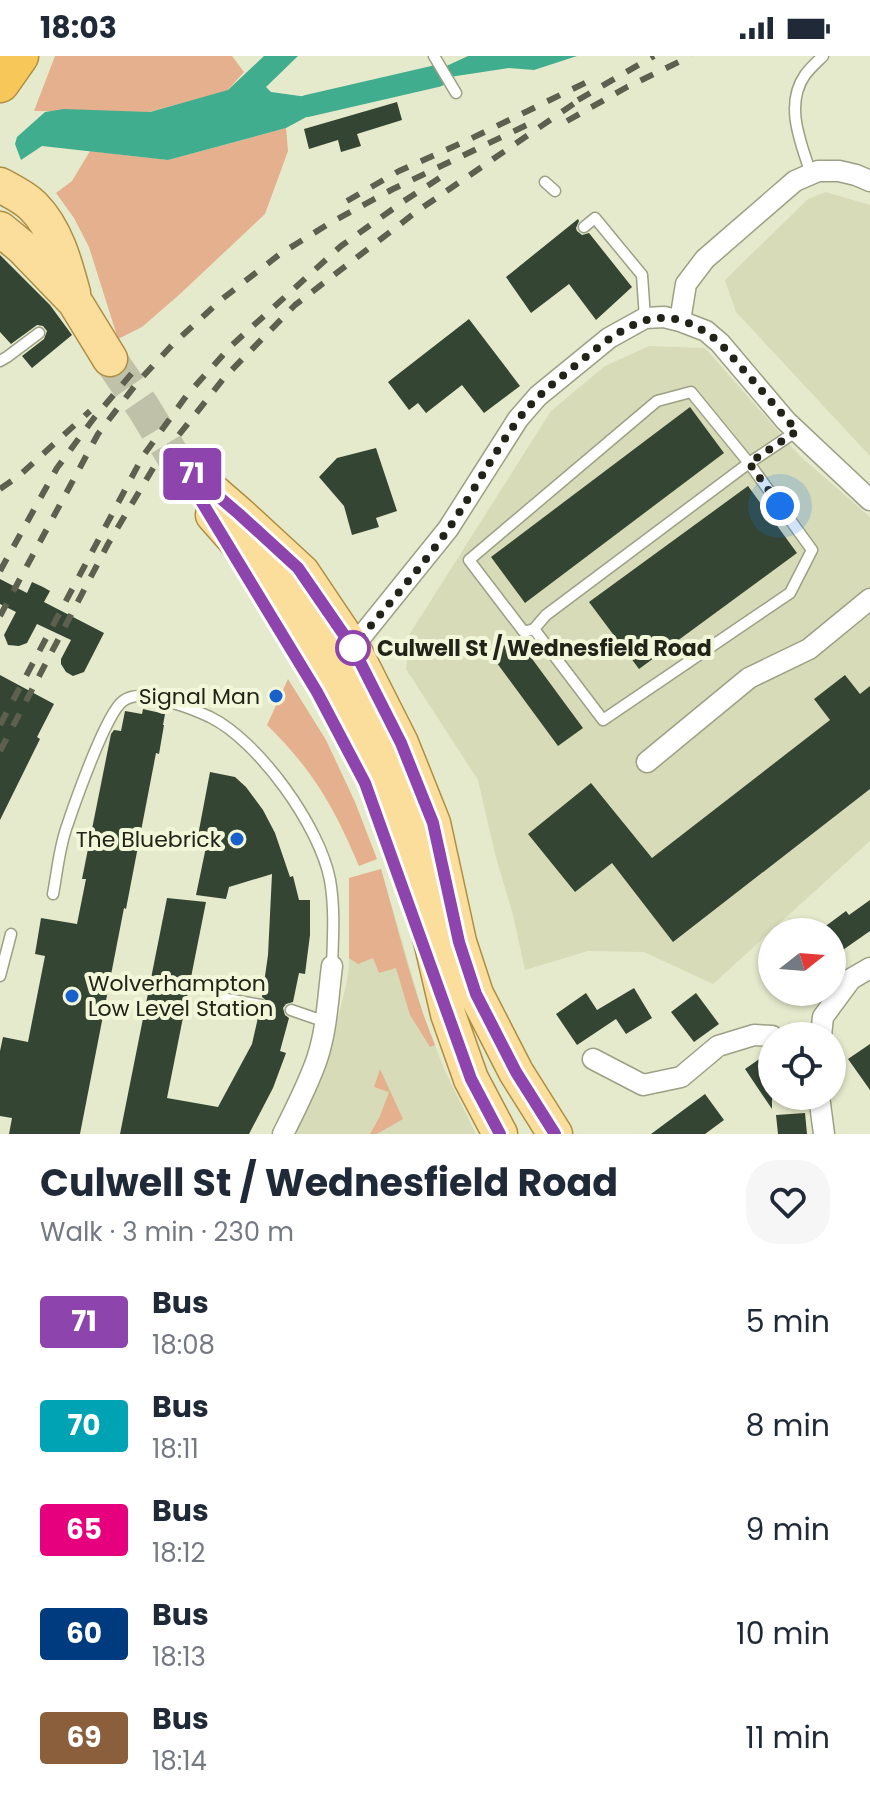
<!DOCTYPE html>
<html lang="en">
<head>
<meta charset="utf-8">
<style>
  body { margin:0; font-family:Poppins,sans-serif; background:#f6f6f7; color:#1f2937; height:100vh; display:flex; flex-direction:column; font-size:30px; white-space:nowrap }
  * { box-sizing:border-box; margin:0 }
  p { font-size:26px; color:#747a83 }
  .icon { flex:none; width:44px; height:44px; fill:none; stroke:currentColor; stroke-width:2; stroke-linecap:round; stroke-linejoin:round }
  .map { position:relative; height:1078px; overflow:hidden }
  .sheet { display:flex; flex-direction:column; background:#fff; flex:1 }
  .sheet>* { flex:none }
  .badge { padding:0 16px; border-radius:6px; font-size:28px; line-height:52px }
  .needle { width:52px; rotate:73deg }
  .tools { position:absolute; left:758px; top:862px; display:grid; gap:16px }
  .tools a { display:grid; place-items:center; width:88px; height:88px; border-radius:50%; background:#fff; box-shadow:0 2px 6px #0004; font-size:40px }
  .you { position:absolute; width:40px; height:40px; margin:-20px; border:6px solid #fff; border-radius:50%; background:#1a73e8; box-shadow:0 0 0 12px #1a73e833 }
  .map>.badge { position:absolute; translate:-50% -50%; box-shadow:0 0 0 4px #fff }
  .round { display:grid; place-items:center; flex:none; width:84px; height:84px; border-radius:32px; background:#f6f6f7 }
  .overview { display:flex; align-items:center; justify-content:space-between; height:136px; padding:0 40px }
  h1 { font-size:38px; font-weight:700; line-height:60px }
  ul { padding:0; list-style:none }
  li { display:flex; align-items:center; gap:24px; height:104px; padding:0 40px }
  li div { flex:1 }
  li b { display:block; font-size:30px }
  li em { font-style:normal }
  li .badge { min-width:88px; font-weight:700; text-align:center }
  .status { display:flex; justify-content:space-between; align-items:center; height:56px; padding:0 40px; background:#fff; direction:ltr }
  .status svg { height:22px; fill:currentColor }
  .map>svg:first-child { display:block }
</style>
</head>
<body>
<div class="status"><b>18:03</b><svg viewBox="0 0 49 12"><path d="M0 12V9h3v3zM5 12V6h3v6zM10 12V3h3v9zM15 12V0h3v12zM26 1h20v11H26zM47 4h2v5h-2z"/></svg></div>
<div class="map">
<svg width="870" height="1078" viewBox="0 0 870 1078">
  <rect width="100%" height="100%" fill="#e6eacc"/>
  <path fill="#d7dbb8" d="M826 136 870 149V400L736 256 725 224 808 143Z
    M649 290 705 292 800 400 870 461V785L713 928 644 896 588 895 525 914 513 859 495 798 478 724 406 613 409 579 551 355 605 310Z
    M381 813 425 964 445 1015 476 1078H293L330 994 346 930 349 911V822Z"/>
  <path fill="#e5b08d" d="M55 0H232L244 16 227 35 149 56 34 55Z
    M286 72 288 95 265 158 180 238 142 271 118 283 89 191 74 162 56 137 72 125 90 95 168 104Z
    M288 623 326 684 355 746 377 803 359 810C334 751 313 714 267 669Z
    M381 813C398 872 412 933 435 989L430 991 410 959 396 912 379 917 373 902 358 908 349 902V822Z
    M380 1013 403 1063 377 1078H370L380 1060 389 1036 374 1031Z"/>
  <path fill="#40ad8f" d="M264 0H298L266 31 271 36 336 45 286 72 168 104 42 90 21 104 15 88 17 81 45 56 64 53 150 56 228 34Z
    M468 0H577L534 14 509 12 410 27Z"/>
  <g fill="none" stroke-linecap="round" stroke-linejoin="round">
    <path stroke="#40ad8f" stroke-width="22" d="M307 50 437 20"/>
  </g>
  <path fill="#344633" d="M397 46 402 64 357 78 361 90 341 96 338 84 309 93 304 73Z
    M578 163 579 165 576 172 577 175 582 179 589 177 632 231 596 264 569 228 531 257 506 221Z
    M0 199 50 249 72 279 32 312 22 300 44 283 47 275 43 270 37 269 11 288 0 276Z
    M469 263 520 330 484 357 462 329 426 357 418 347 409 354 388 326Z
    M690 351 724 397 525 547 491 501Z
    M376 392 397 455 376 462 379 471 352 479 344 450 319 421 337 402Z
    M748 430 797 497 639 613 589 546Z
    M0 523 27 537 32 526 43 531 50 535 44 546 104 577 84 616 73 620 66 616 61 608V603L71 584 37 568 27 587 19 590 8 589 4 579 16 556 0 548Z
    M516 581 583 672 558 690 491 599Z
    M0 619 54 648 37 681 40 683 0 764Z
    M845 619 860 638 870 630V733L673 886 612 807 575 836 528 778 591 727 652 802 830 664 814 643Z
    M143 653 165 658 163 669H164L159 698 156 697 126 853 124 852 80 1078H9L12 1062 0 1060V995L3 981 28 986 45 900 35 898 41 862 77 868 86 823H82L111 678 114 674 121 675 125 655 142 658Z
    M210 716 235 721 246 731 263 754 275 777 290 821 293 820 299 844H310V879L305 918 299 917 293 946 286 948 283 952 285 959 289 962 280 995 286 997 273 1032 249 1078H120L167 842 206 846 167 1042 218 1051 252 988 259 957 264 956 269 951 268 946 262 941 268 899 272 818 229 831 226 843 196 839 206 791 196 790Z
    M870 844V875L840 896 832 884V876H826L823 872 846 855 849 859Z
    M634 932 652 962 626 978 616 963 577 989 556 958 586 937 597 954Z
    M696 937 719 968 694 986 671 956Z
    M870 988V1034L848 1003Z
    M772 994V1053L745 1013Z
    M705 1038 724 1064 705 1078H651Z
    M805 1057 807 1078H778L776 1059Z"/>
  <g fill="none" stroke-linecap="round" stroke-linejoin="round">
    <path stroke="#bfc2a8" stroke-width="34" stroke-dasharray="34 17" stroke-linecap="butt" d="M110 303 143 351 193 433"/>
    <g stroke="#9ca084" stroke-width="13">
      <path id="lane" d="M434 0 456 37
        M811 118C801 87 784 49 805 19 810 12 817 6 823 0
        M545 126 555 135
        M584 171 595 162 642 219 645 262
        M0 305 7 301 39 277
        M243 515 317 636 365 727 401 824
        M534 573 524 576 469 504 657 345 691 336 749 407 812 494 790 537 603 664 534 573 546 559 749 407 797 375
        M53 838C57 817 59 794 66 773 74 749 106 657 123 645 138 634 160 644 176 648 187 651 199 656 210 661 259 685 320 771 330 824 335 853 333 881 332 910
        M0 920 11 878
        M221 942 261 949
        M291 954 326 966"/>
    </g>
    <g stroke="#9ca084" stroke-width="23">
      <path id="street" d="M680 265 686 228 705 203 795 125 818 115H839L856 119 870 125
        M348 597 448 473 518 363 538 340 609 282 645 262 664 261 680 265 706 275 720 287 786 365 870 444
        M647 706 749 622 809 593 870 543
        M821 980 823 961 851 923 870 912
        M593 1003 643 1029 681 1021 718 990 754 979 772 980
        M819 1040 824 1078
        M283 1078C295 1054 308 1029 317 1003 327 973 328 941 332 910"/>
    </g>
    <g stroke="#ad8e43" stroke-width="37">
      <path id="primary" d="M0 129C11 135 24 141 33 150 56 173 65 207 73 237
        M0 173 22 191 75 246 110 303
        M201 425 239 458 302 516 353 592 401 687 433 767 459 886 476 938 516 1016 555 1078
        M213 459 273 527 332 614 357 658 387 723 412 803 448 958 471 1023 500 1078"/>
    </g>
    <g stroke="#ad8e43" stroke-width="41">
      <path id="highway" d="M0 27 19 0"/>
    </g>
    <use href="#lane" stroke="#fff" stroke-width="10"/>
    <use href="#street" stroke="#fff" stroke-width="20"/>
    <use href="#primary" stroke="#fbdd9c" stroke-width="34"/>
    <use href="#highway" stroke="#f8c75a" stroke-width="38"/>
    <path stroke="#5e604f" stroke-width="6" stroke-dasharray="14 14" stroke-linecap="butt" d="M578 44 654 0
      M567 65 627 31 691 0
      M347 145 399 115 466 85 587 26
      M0 433 20 419 90 355
      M0 515 57 412 94 362 138 310
      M0 560 98 378 137 327 172 289 222 243 280 198 330 167 393 133 531 67
      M0 669 143 400 187 339 232 289 341 190 404 145 441 121
      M0 695 108 488 155 409 224 322 295 249 416 156 585 40"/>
  </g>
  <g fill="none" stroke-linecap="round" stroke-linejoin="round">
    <g stroke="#fff" stroke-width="18">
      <path id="line" d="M500 1078 471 1023 365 727 317 636 177 405 239 458 298 512 353 592 401 687 433 767 459 886 476 938 516 1016 555 1078"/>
    </g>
    <use href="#line" stroke="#8e44ad" stroke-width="12"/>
    <path stroke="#232419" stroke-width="8" stroke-dasharray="0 14.4" d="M353 592C384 552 420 514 449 472 473 437 493 398 518 364 534 342 555 326 576 309 625 269 662 238 720 287L797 375 749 407 780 450"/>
  </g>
  <circle fill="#fff" stroke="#8e44ad" stroke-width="4" cx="353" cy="592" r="16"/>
  <g fill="#1860cb" stroke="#f3f7d9" stroke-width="3">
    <circle cx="276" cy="640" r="8"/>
    <circle cx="237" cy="783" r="8"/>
    <circle cx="72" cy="940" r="8"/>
  </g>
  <g text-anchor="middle" stroke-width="8" stroke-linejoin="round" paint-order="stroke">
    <g font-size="22" font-weight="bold" fill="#232419" stroke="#f3f7d9" text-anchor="start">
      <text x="377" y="600">Culwell St / Wednesfield Road</text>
    </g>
    <g font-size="22" fill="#232419" stroke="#f3f7d9" text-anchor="end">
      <text x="260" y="648">Signal Man</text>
      <text x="221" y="791">The Bluebrick</text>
      <text x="88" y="935" text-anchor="start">Wolverhampton<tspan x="88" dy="25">Low Level Station</tspan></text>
    </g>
  </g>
</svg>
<div class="tools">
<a><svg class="needle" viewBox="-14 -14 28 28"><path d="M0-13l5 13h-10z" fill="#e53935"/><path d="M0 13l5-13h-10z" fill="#747a83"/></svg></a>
<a><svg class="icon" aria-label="locate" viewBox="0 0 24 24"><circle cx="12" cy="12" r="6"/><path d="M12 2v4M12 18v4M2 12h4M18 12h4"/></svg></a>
</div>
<div class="you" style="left:780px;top:450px"></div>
<b class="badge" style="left:192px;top:418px;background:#8e44ad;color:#fff">71</b>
</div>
<section class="sheet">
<div class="overview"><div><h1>Culwell St / Wednesfield Road</h1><p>Walk · 3 min · 230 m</p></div><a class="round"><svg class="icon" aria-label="heart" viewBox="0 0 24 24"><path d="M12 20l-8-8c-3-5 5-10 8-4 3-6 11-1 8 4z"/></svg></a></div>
<ul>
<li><span class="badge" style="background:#8e44ad;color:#fff">71</span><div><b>Bus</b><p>18:08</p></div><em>5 min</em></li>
<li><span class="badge" style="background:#00a3b4;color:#fff">70</span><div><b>Bus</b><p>18:11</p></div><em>8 min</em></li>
<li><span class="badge" style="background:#e6007e;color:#fff">65</span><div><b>Bus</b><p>18:12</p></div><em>9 min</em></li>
<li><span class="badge" style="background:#003b80;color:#fff">60</span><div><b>Bus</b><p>18:13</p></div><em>10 min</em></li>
<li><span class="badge" style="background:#8b5e3c;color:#fff">69</span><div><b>Bus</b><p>18:14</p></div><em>11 min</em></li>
</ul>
</section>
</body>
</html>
